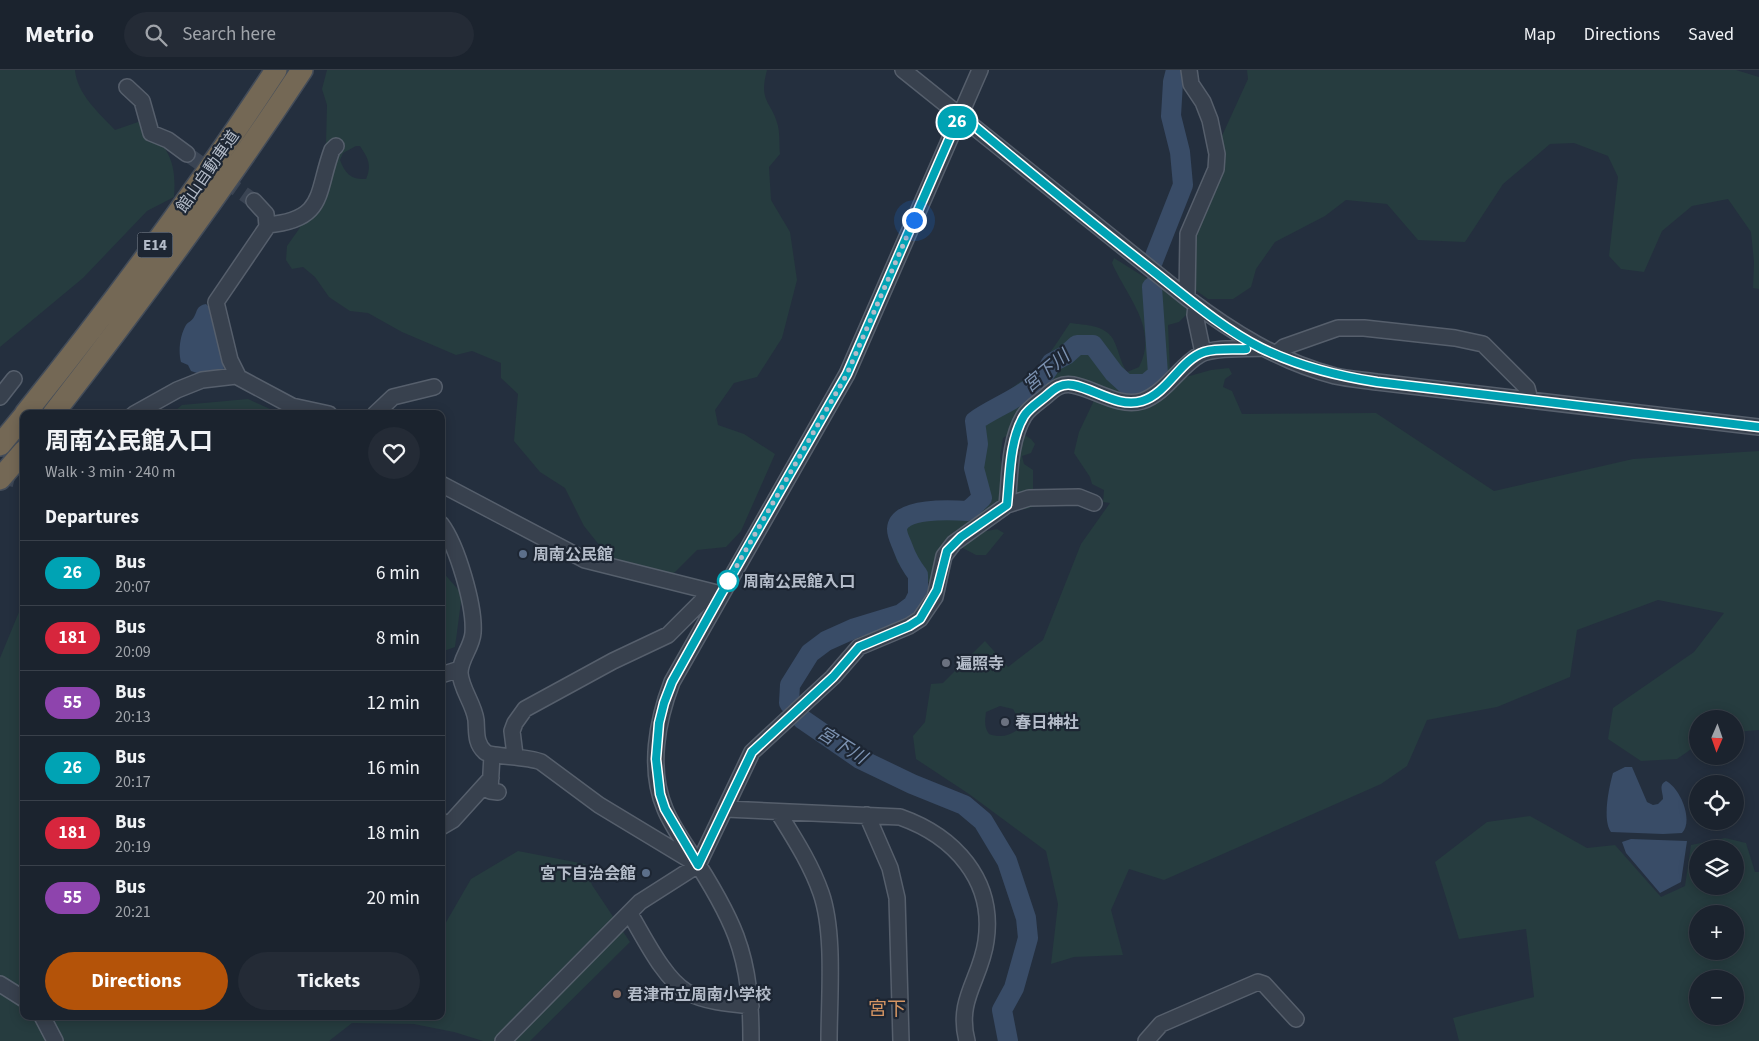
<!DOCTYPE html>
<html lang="en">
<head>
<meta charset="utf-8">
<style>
  body { margin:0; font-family:"Source Sans 3","Noto Sans JP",sans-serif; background:#242b36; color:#f1f3f6; height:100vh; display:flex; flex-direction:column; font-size:19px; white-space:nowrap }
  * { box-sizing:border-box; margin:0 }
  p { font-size:16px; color:#a0a4aa }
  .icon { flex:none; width:28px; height:28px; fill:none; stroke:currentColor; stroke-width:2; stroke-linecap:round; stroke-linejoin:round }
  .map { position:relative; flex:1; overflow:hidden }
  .side { position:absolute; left:20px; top:340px; width:425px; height:610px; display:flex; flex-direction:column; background:#1b232e; border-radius:10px; box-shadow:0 2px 12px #0003,0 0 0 1px #39404a }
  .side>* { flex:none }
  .badge { padding:0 10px; border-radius:16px; font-size:18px; line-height:32px }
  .needle { width:32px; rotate:182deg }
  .fabs { position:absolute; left:1689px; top:640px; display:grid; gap:10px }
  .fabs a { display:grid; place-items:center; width:55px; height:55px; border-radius:50%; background:#1b232e; box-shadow:0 2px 12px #0003,0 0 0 1px #39404a; font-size:25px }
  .you { position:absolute; width:25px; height:25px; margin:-12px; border:4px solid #fff; border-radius:50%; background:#1a73e8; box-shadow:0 0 0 8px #1a73e833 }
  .map>.badge { position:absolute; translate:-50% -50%; box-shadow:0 0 0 2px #fff }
  h2 { padding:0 25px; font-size:19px; line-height:45px }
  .round { display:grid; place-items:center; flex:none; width:52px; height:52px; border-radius:26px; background:#242b36 }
  .summary { display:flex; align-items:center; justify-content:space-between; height:85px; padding:0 25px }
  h1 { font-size:24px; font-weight:700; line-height:38px }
  .cta { display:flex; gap:10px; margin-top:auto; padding:10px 25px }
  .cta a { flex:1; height:58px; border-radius:30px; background:#b45309; color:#fff; font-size:20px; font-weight:700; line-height:58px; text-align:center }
  .cta a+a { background:#242b36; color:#f1f3f6 }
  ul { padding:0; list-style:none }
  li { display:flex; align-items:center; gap:15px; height:65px; padding:0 25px; border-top:1px solid #39404a }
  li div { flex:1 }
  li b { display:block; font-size:19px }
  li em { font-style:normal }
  li .badge { min-width:55px; font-weight:700; text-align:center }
  header { display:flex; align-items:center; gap:30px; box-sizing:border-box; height:70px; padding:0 25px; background:#1b232e; border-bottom:1px solid #39404a }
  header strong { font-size:24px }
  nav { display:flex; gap:28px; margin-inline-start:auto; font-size:18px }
  .search { width:350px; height:45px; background:#242b36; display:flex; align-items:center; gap:12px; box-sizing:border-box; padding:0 18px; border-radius:28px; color:#a0a4aa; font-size:19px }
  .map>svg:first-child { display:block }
</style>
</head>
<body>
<header>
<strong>Metrio</strong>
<div class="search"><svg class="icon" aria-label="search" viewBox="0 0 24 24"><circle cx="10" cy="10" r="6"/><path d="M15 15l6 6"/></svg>Search here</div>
<nav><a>Map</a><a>Directions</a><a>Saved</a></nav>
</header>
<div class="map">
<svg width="1759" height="971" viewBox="0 0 1759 971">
  <rect width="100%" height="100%" fill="#242f3e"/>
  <path fill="#263c3f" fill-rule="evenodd" d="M0 0H75C77 24 99 43 115 60L141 51C167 77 177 89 174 127L147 141 83 208 0 277Z
    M327 0H767C758 33 772 31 778 56 780 65 779 75 780 84L769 97 771 130 790 162 797 210 782 268 757 307 734 313 715 340 718 355 744 364 775 384 741 461 726 477 697 480 672 505 612 491 584 456 565 418 540 402 514 371 518 324 501 308V293L472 281 456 285 402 262 368 243 350 241 329 227 315 207 303 197 292 199 286 190 287 176 299 159 315 117 326 73 327 35 322 19ZM356 76H360C368 88 372 95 366 109 352 110 345 104 340 90L343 83Z
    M1247 0H1736L1759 7V219L1753 218 1754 192 1751 162 1728 129 1692 136 1662 161 1644 202 1621 199 1609 186 1618 107 1608 86 1574 73 1550 74 1503 114 1465 172 1418 170 1387 134 1346 130 1325 146 1275 172 1256 199 1251 217 1233 229H1208L1191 217 1189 179 1221 68 1248 9Z
    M1114 188 1181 230 1188 243 1179 252 1168 255 1170 302 1179 309 1211 300 1229 298 1232 304 1225 309 1223 317 1232 321 1242 344 1376 343 1494 421 1633 389 1759 381V660L1735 662V649H1698L1697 675 1677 689 1641 691 1608 669 1613 638 1694 582 1724 543 1658 530 1577 560 1570 607 1497 637 1427 650 1407 696 1381 714 1164 810 1129 799 1111 840 1123 885 1074 887 1051 894 1058 834 1046 781 969 724 916 689 913 666 925 652 931 614 943 613 985 571 1008 597 1043 570 1081 474 1110 433 1103 432 1104 420 1092 414 1090 407 1074 383 1079 362 1099 320 1056 314 1020 362 1031 369 1035 374 1031 383 1022 386 1024 394 1033 400V421L1038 435C1022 442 1021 438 1007 440 990 443 971 448 959 460L968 465 997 459 1004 463 986 485H976L957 475 929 512 918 513 897 492 893 464 898 451 919 438 961 434 969 431 972 424C970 406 966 384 970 366 977 334 1014 320 1036 299 1050 285 1059 269 1070 253 1085 255 1105 255 1113 269 1119 280 1120 292 1127 302L1139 297C1159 259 1127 227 1112 193ZM1015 361 1009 398 1002 397 1000 387 1003 368ZM1000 636 1013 639 1019 650V659C1008 666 1001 668 989 664 984 657 985 651 986 642Z
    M248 329 281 344H171L182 335Z
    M441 500 462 524 455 577 441 582Z
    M24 530V946H441V861L471 809 518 781 585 794 592 815 630 872 530 971H483L454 962 414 954 352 953 329 971H0V588Z
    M1530 746 1587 778 1615 775 1661 827 1685 816 1691 775 1725 768 1746 773 1755 802H1759V971H1459L1453 948 1534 927 1526 859 1459 869 1435 792 1487 752ZM1698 779H1735V816H1698ZM1698 844H1735V881H1698ZM1698 909H1735V946H1698Z"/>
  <path fill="#394c67" d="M206 234 209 237 224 299 200 304 191 301 188 295 181 292C178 281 180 265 186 255 188 252 192 251 194 247 198 240 196 236 206 234Z
    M1625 697H1632L1647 732 1653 735 1658 734 1663 729C1663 722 1658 715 1666 711 1680 718 1694 750 1682 763L1663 764 1611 762C1602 750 1609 717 1613 703Z
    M1631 769 1687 771 1681 812 1660 823 1626 783 1622 772Z"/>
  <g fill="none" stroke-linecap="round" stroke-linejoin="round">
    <path stroke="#394c67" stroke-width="20" d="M1153 191 1183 115 1180 82 1171 46 1173 12 1176 0
      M1008 971 1002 940 1014 918 1028 868 1026 848 1007 791 983 751 964 735 912 714 860 689 802 649 789 633 790 615 810 583 826 571 855 558 901 544 913 535 918 525V505C911 496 907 489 903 478 901 472 897 466 897 459 898 437 952 440 968 441L982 428 974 398 978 374 975 351C998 334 1040 322 1051 293L1066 285 1077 275H1093L1114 303 1126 314H1146L1158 304 1152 217"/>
    <path stroke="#3a4453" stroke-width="15" stroke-dasharray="15 8" stroke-linecap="butt" d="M187 84 254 131
      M0 406 24 412"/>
    <g stroke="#565f6c" stroke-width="18">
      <path id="minor" d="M903 0 1187 228C1232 262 1280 292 1335 306 1349 309 1363 310 1377 312L1759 357
        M127 17 142 31 151 63 168 70 187 84
        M267 155C326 150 316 123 332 80L336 76
        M1187 228 1188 164 1216 99 1217 84 1210 50 1203 32 1191 14 1189 0
        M1196 235 1195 245 1203 283
        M1276 284 1284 277 1338 258H1364L1455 268 1483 274 1527 318 1530 330
        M238 306 230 290 216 232 267 157 266 144 254 131
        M0 327 14 309
        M134 344 177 320 202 310 236 306 292 336 329 344
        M375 344 393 327 434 317
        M441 414 585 490 721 524
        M1007 435C1010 407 1009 371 1024 346 1029 338 1039 332 1046 326 1055 318 1061 313 1073 315 1095 319 1119 338 1142 331 1166 323 1180 295 1201 284 1214 277 1246 279 1261 278
        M441 454C457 475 475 536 473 563 472 577 460 589 460 603 461 619 474 634 476 650 477 662 475 673 485 682 491 687 527 686 541 692L599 735 695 793
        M441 605 460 599
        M492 685 490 721 498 722
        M515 685 512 661 515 653 525 639 613 591 668 565 702 531 706 521
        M726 739 900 747C954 766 995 810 986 871 981 909 956 929 967 971
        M778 742C794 768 811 794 821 823 835 863 829 928 829 971
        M867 745 890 798 897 828 901 971
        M441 757 453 750 491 708
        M630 844C644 867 664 909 687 922 705 932 730 934 751 936
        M0 914 24 929
        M42 946 55 971
        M503 971 640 832 698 795 752 682 833 607 859 577 909 556 920 549 935 527 944 486 954 473 1007 435 1029 428 1079 427 1094 433
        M751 971C751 934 749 901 736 866 725 837 707 808 690 782 681 768 671 754 665 739 648 699 657 651 672 612L847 304 980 0
        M1146 971 1161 954 1258 912 1264 914 1296 949"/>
    </g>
    <g stroke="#434c59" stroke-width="24">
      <path id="highway" d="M25 344C114 233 198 119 276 0
        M53 344C140 232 224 118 302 0
        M0 375 24 346
        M0 409 24 381"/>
    </g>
    <use href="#minor" stroke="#38414e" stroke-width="15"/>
    <use href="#highway" stroke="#746855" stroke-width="21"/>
  </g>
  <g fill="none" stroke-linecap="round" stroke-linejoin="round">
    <g stroke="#fff" stroke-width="11">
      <path id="line" d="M1246 279C1233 280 1217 278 1204 282 1180 290 1168 323 1142 331 1118 338 1095 319 1073 315 1061 313 1055 318 1046 326 1039 332 1029 338 1024 346 1009 371 1010 407 1007 435L961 467 947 481 937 520 920 549 909 556 859 577 833 607 752 682 698 795 665 739 660 724 656 689 659 653 664 633 672 612 721 524 847 304 960 44C1022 96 1084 147 1148 197 1184 225 1220 257 1261 278 1298 296 1337 306 1377 312L1759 357"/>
    </g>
    <use href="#line" stroke="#00a3b4" stroke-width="8"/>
    <path stroke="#b4bcc9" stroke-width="5" stroke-dasharray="0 9" d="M728 511 847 304 914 150"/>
  </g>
  <g fill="#5c6f8a" stroke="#1d2633" stroke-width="2">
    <circle cx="523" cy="484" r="5"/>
    <circle cx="646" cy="803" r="5"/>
  </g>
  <circle fill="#fff" stroke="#00a3b4" stroke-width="2.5" cx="728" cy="511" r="10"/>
  <g fill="#6b7280" stroke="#1d2633" stroke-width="2">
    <circle cx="946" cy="593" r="5"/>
    <circle cx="1005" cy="652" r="5"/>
  </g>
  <circle fill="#8d6e63" stroke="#1d2633" stroke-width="2" cx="617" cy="924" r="5"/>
  <g text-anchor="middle" stroke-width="4.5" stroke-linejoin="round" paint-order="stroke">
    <rect fill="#1d2633" stroke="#878f9c" stroke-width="1" x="137.5" y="162.5" width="35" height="25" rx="4"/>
    <g font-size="15" font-weight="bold" fill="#b4bcc9">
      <text x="155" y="180">E14</text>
    </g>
    <g font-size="16" fill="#b4bcc9" stroke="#1d2633">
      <text transform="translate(207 101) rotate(-55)" y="6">館山自動車道</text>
    </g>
    <g font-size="16" font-weight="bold" fill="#b4bcc9" stroke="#1d2633" text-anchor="start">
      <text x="533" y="490">周南公民館</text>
      <text x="956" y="599">遍照寺</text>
      <text x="1015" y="658">春日神社</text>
      <text x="636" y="809" text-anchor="end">宮下自治会館</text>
      <text x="627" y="930">君津市立周南小学校</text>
    </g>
    <g font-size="16" font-weight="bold" fill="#b4bcc9" stroke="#1d2633" text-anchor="start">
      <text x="743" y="517">周南公民館入口</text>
    </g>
    <g font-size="18" font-style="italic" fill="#7c92b1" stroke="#1d2633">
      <text transform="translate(1046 301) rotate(-40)" y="6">宮下川</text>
      <text transform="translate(842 675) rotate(32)" y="6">宮下川</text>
    </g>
    <g font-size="19" fill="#d59563" stroke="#1d2633">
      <text x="887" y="945">宮下</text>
    </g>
  </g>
</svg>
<div class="fabs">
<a><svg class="needle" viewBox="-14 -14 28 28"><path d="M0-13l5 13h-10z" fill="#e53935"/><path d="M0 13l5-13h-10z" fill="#a0a4aa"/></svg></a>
<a><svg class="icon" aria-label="locate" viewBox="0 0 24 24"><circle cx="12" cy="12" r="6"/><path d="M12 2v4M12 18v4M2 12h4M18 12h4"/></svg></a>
<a><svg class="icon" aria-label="layers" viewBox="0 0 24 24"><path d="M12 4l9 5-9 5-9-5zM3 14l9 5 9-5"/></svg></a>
<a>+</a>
<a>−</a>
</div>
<div class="you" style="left:914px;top:150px"></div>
<b class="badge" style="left:957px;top:52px;background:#00a3b4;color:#fff">26</b>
<section class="side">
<div class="summary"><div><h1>周南公民館入口</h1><p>Walk · 3 min · 240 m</p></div><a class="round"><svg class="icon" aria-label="heart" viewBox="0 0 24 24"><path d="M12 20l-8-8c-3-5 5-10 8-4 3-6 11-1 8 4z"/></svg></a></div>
<h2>Departures</h2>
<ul>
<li><span class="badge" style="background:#00a3b4;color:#fff">26</span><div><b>Bus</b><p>20:07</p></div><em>6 min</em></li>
<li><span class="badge" style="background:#d7263d;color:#fff">181</span><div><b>Bus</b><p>20:09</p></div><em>8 min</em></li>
<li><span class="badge" style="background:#8e44ad;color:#fff">55</span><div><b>Bus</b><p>20:13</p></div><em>12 min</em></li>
<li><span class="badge" style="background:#00a3b4;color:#fff">26</span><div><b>Bus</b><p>20:17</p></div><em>16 min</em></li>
<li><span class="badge" style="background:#d7263d;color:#fff">181</span><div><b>Bus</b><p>20:19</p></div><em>18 min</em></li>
<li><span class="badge" style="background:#8e44ad;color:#fff">55</span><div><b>Bus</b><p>20:21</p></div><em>20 min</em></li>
</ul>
<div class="cta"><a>Directions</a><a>Tickets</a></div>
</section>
</div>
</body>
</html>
